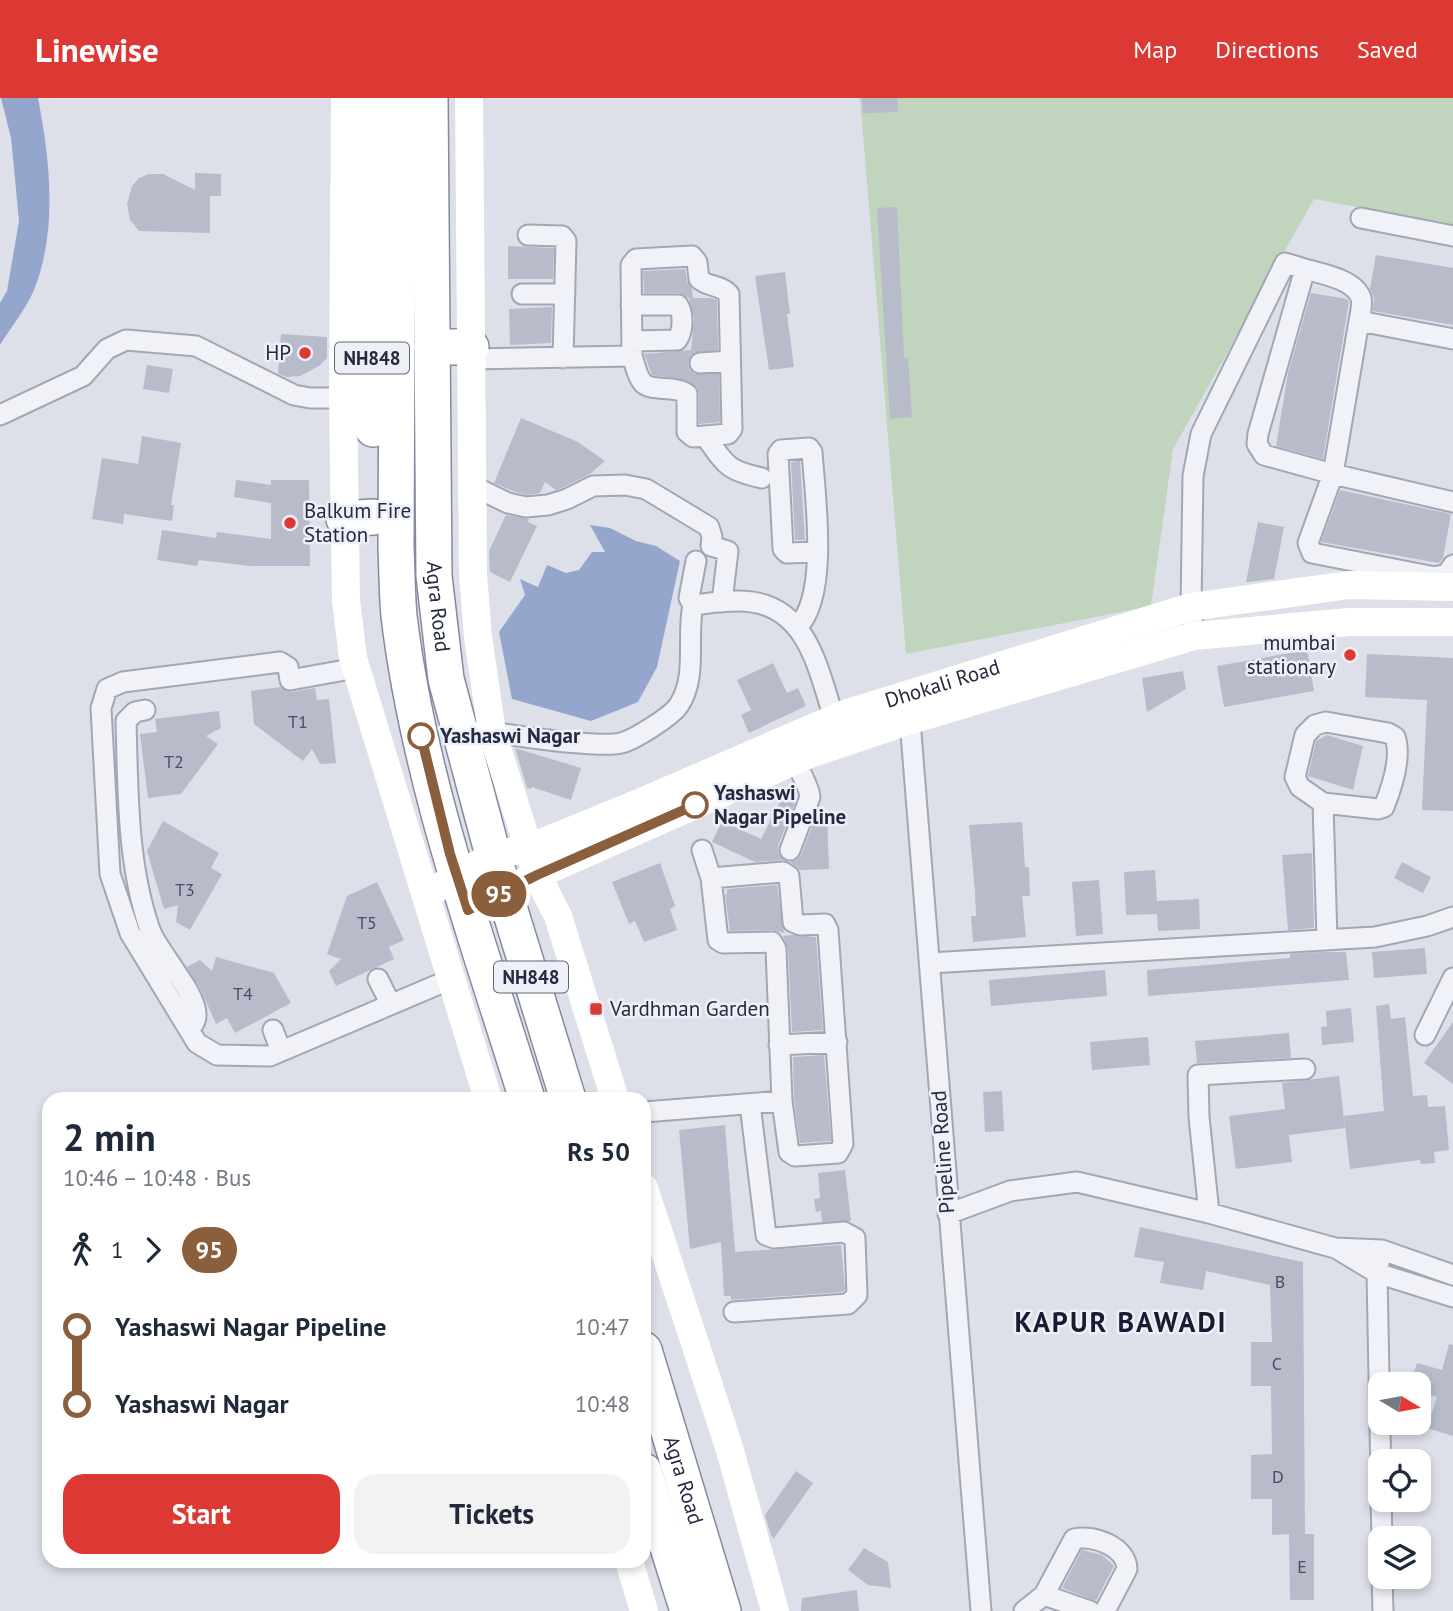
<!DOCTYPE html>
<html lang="en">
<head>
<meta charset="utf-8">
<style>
  body { margin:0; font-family:"PT Sans",sans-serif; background:#f2f2f3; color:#1f2937; height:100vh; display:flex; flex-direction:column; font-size:26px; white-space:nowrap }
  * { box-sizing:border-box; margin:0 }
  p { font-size:23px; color:#747a83 }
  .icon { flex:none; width:38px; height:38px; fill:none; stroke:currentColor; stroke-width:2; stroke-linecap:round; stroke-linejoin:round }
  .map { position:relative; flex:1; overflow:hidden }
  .drawer { position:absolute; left:42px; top:994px; width:609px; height:476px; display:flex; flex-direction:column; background:#fff; border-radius:21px; box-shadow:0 4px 10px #0003 }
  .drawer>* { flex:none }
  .badge { padding:0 14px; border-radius:23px; font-size:24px; line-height:46px }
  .needle { width:46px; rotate:100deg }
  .controls { position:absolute; left:1368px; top:1274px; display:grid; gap:14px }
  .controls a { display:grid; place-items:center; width:63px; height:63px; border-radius:14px; background:#fff; box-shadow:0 4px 10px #0003; font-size:35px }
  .map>.badge { position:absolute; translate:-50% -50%; box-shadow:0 0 0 4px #fff }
  .legs { display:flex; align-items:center; gap:10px; height:77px; padding:0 21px; font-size:23px }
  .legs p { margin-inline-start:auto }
  .summary { display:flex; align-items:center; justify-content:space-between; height:119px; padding:0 21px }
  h1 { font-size:38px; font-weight:700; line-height:52px }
  .primary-button { display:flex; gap:14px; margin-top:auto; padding:14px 21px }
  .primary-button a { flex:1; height:80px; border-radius:21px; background:#dd3934; color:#fff; font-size:28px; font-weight:700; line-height:80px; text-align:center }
  .primary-button a+a { background:#f2f2f3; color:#1f2937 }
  ul { padding:0 21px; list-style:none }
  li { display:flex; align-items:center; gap:24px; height:77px; font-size:26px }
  li i { display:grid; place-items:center; width:10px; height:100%; margin:0 9px; background:currentColor }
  li i::after { content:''; width:18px; height:18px; margin:-9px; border:5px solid; border-radius:50%; background:#fff }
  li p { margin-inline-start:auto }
  li:first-child i { background:linear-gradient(#0000 50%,currentColor 0) }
  li:last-child i { background:linear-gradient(currentColor 50%,#0000 0) }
  header { display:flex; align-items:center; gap:42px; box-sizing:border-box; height:98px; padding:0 35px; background:#dd3934; color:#fff }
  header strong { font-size:33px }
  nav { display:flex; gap:38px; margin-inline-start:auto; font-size:24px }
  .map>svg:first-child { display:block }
</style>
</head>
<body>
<header>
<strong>Linewise</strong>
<nav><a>Map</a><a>Directions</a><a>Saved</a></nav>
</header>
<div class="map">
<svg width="1453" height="1513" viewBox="0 0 1453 1513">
  <rect width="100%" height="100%" fill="#dee0e9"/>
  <path fill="#c0d4be" d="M860 0H1453V127L1314 101 1173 351 1151 508 906 556Z"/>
  <path fill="#95a6cd" d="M1 0H38C50 63 58 131 34 192 26 211 11 229 0 247V205L7 193 19 123 11 40Z
    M590 427 610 430 636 443 656 448 680 463 657 569 638 604 591 623 512 601 499 534 525 497 520 481 538 489 547 467 566 475 579 472 592 454H605Z"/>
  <path fill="#b7bbca" d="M862 0H897L898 14 863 15Z
    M195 75 221 76V98H210V135L139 133 130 122 127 106 132 88 139 80 149 76H163L195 92Z
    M897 109 904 260H908L912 319 890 321 877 110Z
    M508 148 554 150 553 181H508Z
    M1376 157 1453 170V227L1373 213 1374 200 1370 191Z
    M685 171 687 183 692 191 693 200H710L717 202 718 252 694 255 688 265 690 272 695 276H719L720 324 699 326V296L697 289 685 282 652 277 644 256 691 252 694 220 689 200 678 195H644L643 173Z
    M785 174 790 216H787L794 269 769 272 755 178Z
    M1311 195 1347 201 1349 204 1323 361 1276 348 1288 275Z
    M552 209 551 245 510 247 509 211Z
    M281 236 327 239V260L319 268 300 278 286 279 278 275Z
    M147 267 173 271 169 295 143 291Z
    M521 320 578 344 605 363 590 376 562 390 556 392 545 384 540 395 527 397 515 394 494 385Z
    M142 338 181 345 171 407H174L172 423 124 416 123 426 92 421 102 360 138 366Z
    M800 363 805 442H795L791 364Z
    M236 382 271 387V382H309L310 468H250L199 462 197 468 157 462 162 432 216 440 217 434 271 441V405L234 399Z
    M1340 392 1451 416 1443 460 1439 465 1321 444Z
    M506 417 529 421 528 424 537 428 510 484 490 474 489 453Z
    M1258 424 1284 429 1274 481 1248 484H1246Z
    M1307 552 1314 593 1224 609 1217 568Z
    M1367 556 1453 560V713L1422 712 1427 602 1365 599Z
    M773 565 787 595 798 590 806 608 749 635 741 617 751 612 737 582Z
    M1183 573 1186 591 1147 614 1142 580Z
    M280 589 291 594 315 590 317 602 329 601 336 665 320 666 312 651 303 663 254 626 251 593Z
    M219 613 221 630 206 638 218 646 181 696 148 700 140 636 157 634 155 621Z
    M1327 637 1363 648 1353 692 1308 678 1316 643Z
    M515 650 581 670 571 702 532 689 531 691 527 690Z
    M783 698 796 702 778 748V755L784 762 755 764 712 744 722 723 761 741Z
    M827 717 829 771 800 772 790 764 797 762 801 757 816 718Z
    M163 723 219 755 211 770 222 776 190 832 176 824 178 807 164 811 147 753Z
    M1022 724 1025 769H1029L1030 798H1022L1026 839 973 844 971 818H976L975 794 969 727Z
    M1312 755 1314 830 1288 832 1282 757Z
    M1402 764 1431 779 1423 795 1394 780Z
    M660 765 675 808 670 811 677 832 644 844 635 823 629 826 612 784Z
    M1155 772 1157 803 1199 801 1200 831 1158 833 1157 816 1126 817 1124 774Z
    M1099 782 1103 836 1076 838 1072 784Z
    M377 784 404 842 389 849 394 861 336 888 329 873 341 861 327 856 347 798Z
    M777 787 784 835 772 832 730 833 725 796H727V791Z
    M793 837 816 839 823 932 792 934 788 851 783 838Z
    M1425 850 1427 876 1374 880 1372 854Z
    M1320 854H1346L1349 882 1148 898 1147 872 1290 860V856Z
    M216 859 274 875 291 905 235 935 227 920 216 926 201 892 187 869 200 862 212 873Z
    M1105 872 1107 898 991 908 989 882Z
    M1389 906 1391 921 1405 919 1413 998 1427 997 1428 1009 1445 1008 1449 1052 1434 1054 1435 1065 1421 1066 1420 1062 1350 1071 1344 1018 1384 1013 1376 908Z
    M1351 910 1354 944 1322 947 1321 929 1327 928 1326 913Z
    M1453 924V986L1424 965Z
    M1289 935 1291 960 1197 965 1195 943Z
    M1148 939 1150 967 1092 972 1090 944Z
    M824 957 831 1043 800 1045 794 1002 793 959Z
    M1339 978 1345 1030 1289 1037 1292 1064 1236 1071 1229 1018 1285 1011 1282 985Z
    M1002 993 1004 1033 985 1034 983 994Z
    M725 1027 735 1154 841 1147 845 1191 843 1194 731 1202V1198H724L721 1144 690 1151 679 1032Z
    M845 1072 851 1123 822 1124 821 1113 816 1114 814 1101 820 1100 818 1075Z
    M1140 1129 1303 1164 1305 1436H1314V1502H1290L1289 1436 1272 1437V1401H1251V1357L1272 1356 1271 1288H1251V1244H1272L1270 1187 1206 1173 1203 1192 1160 1185 1164 1164 1134 1159Z
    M1449 1246 1453 1247V1338L1427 1330 1437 1299 1419 1294V1286H1410L1417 1265 1442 1272Z
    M796 1373 813 1385 774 1440 771 1438 765 1417Z
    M864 1450 888 1464 891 1490 868 1487 848 1472Z
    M1082 1452 1102 1457 1114 1468 1096 1503 1062 1490Z
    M857 1492 859 1513H801L802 1500Z"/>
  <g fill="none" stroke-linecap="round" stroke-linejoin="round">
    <g stroke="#a3a6b4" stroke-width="23">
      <path id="street" d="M1361 120 1453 138
        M528 137 562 138 566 143 563 260
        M1305 171C1322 176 1354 181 1361 200 1363 207 1360 216 1359 223
        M522 196H565
        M631 207H678C684 216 683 234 677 242L632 243
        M1453 241 1359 223 1333 376 1453 404
        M471 261 632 258C635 266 637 279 643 285 652 294 675 287 687 296V334L693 339 728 336 732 331 729 196C721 187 708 189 699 181L697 164 692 158 636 161 631 167 632 258
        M700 265 730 263
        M0 317 83 278 107 251 126 242 196 248 294 297 310 300H343
        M705 338C726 367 726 372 762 380
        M471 387 508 405 526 409 548 407 567 401 593 388 625 387 646 391 709 429 712 439 711 448 728 453 722 504
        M693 507 689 500 696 463
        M798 528C829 497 815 397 812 354L809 350 781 352 778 356 783 451 787 455 817 454
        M1194 538 1191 509 1193 378 1201 336 1285 165 1305 171 1258 336 1257 346 1264 357 1333 376 1308 445 1312 455 1435 479 1447 476 1453 467
        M356 570 290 582 288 569 280 564 123 584 107 591 101 610 110 776 130 835 197 945 217 957 270 958 451 881
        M909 610 981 1513
        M145 612 135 614 126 623C128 693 127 766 150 832 158 854 197 895 196 917 196 924 193 927 189 931
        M483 631C506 638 600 650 621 645 634 642 672 618 679 607 698 578 686 539 693 507 712 505 733 501 752 504 809 512 819 575 834 620
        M1323 705 1378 711 1384 709C1392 689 1402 659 1395 639L1388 635 1326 624 1315 627 1305 637 1295 679 1300 689 1323 705 1327 842
        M702 752 711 780 718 842 723 845 772 844 776 851 782 1003
        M790 752 810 699C810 690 799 673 796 663
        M930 865 1375 839 1427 828 1453 819
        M378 881 390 905
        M273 932 281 953
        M1425 937 1453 880
        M779 947 837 944
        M644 1014 782 1003 789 1054 795 1058 838 1055 843 1046 828 832 825 826 800 827 793 824 789 778 783 774 711 780
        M1209 1115 1199 1019 1198 977 1305 971
        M948 1116 1010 1093 1077 1084 1209 1115 1335 1150 1382 1152 1453 1177
        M1339 1152 1377 1175 1453 1199
        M734 1214 848 1206 857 1197 855 1140 844 1134 774 1140 766 1137 750 1006
        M1381 1383 1377 1175 1382 1152
        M1381 1402 1382 1440
        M1382 1479 1383 1513
        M1044 1497 1090 1513
        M1024 1513 1044 1497 1074 1441C1093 1436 1127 1449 1127 1471L1105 1513"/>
    </g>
    <g stroke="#848aa1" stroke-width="38">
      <g id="highway">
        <path d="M371 0 373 331"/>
        <path d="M398 0 396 449C397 472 397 496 399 518 419 684 478 843 527 1001"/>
        <path id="s2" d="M430 0 434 478 446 581 493 757 568 1001"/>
        <path d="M432 249H471"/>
        <path d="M344 421 373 419"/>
        <path id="s3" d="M644 1252 723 1513"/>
        <path d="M644 1373 688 1513"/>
      </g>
    </g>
    <use href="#street" stroke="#f1f2f7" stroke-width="19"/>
    <g stroke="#fff" stroke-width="28">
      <path d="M345 0 343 300 346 502 353 560 488 1001"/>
      <path d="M469 0 473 476 478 539 492 634 537 777 558 818 615 1001"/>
      <path id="s1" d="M426 797 493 757 529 750 639 705 845 616 1191 509 1349 487 1453 489"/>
      <path d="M468 812 537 777 810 656 911 622 1194 538 1349 524H1453"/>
      <path d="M644 1090 729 1349 775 1513"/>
      <path d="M629 1463 644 1513"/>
    </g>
    <use href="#highway" stroke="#fff" stroke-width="35"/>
  </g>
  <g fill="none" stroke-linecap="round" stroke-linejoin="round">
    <g stroke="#fff" stroke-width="16">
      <path id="line-1" d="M421 638 450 756 468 812 537 777 695 707"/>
    </g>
    <use href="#line-1" stroke="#8b5e3c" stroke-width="10"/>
  </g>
  <g fill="#dd3934" stroke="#edf0f7" stroke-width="2.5">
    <circle cx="305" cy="255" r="7"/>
    <circle cx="290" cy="425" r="7"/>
    <circle cx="1350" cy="557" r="7"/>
    <rect x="589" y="904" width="14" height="14" rx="3.5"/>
  </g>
  <g fill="#fff" stroke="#8b5e3c" stroke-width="3.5">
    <circle cx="421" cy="638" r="12"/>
    <circle cx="695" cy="707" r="12"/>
  </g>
  <g text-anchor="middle" stroke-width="5" stroke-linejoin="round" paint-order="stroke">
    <g font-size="18" fill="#4a4e64">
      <text x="298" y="630">T1</text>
      <text x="174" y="670">T2</text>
      <text x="185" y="798">T3</text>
      <text x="367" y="831">T5</text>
      <text x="243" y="902">T4</text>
      <text x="1280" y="1190">B</text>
      <text x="1277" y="1272">C</text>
      <text x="1278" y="1385">D</text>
      <text x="1302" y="1475">E</text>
    </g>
    <g fill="#edf0f7" stroke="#616578" stroke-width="2">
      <rect x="335" y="244.5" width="74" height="31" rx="5"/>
      <rect x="494" y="863.5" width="74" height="31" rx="5"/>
    </g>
    <g font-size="19" font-weight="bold" fill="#252a42">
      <text x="372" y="267">NH848</text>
      <text x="531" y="886">NH848</text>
    </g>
    <g font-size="21" fill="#252a42" stroke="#edf0f7" text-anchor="end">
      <text x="291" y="262">HP</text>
      <text x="304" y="420" text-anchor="start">Balkum Fire<tspan x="304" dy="24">Station</tspan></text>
      <text x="1336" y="552">mumbai<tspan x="1336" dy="24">stationary</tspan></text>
      <text x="610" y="918" text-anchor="start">Vardhman Garden</text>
    </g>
    <g font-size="21" fill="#252a42" stroke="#edf0f7">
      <text dy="7" stroke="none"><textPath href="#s2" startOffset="509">Agra Road</textPath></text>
      <text dy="7" stroke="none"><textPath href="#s1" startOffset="560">Dhokali Road</textPath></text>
      <text transform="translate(943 1054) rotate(-94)" y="7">Pipeline Road</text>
      <text dy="7" stroke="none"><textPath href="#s3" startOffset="136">Agra Road</textPath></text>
    </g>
    <g font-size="21" font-weight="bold" fill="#252a42" stroke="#edf0f7" text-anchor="start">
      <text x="440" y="645">Yashaswi Nagar</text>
      <text x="714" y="702">Yashaswi<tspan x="714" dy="24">Nagar Pipeline</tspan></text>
    </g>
    <g font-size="28" font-weight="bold" letter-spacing="2" fill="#181c32" stroke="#edf0f7">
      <text x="1121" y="1234">KAPUR BAWADI</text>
    </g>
  </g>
</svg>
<div class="controls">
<a><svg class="needle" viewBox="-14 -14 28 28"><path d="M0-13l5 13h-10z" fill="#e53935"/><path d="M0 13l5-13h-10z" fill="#747a83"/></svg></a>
<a><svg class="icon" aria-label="locate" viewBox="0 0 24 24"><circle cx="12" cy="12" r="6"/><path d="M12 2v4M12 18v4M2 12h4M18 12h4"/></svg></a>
<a><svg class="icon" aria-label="layers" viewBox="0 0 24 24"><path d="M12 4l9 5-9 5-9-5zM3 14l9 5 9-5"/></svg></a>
</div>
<b class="badge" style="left:499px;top:796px;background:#8b5e3c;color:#fff">95</b>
<section class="drawer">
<div class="summary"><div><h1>2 min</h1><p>10:46 – 10:48 · Bus</p></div><b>Rs 50</b></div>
<div class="legs"><svg class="icon" aria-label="walk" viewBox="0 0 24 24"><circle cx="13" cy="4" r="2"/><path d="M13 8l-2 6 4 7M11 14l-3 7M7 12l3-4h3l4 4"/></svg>1<svg class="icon" aria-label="forward" viewBox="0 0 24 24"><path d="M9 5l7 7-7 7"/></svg><b class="badge" style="background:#8b5e3c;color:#fff">95</b></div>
<ul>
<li><i style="color:#8b5e3c"></i><b>Yashaswi Nagar Pipeline</b><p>10:47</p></li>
<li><i style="color:#8b5e3c"></i><b>Yashaswi Nagar</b><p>10:48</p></li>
</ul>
<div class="primary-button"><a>Start</a><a>Tickets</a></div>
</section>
</div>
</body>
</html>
